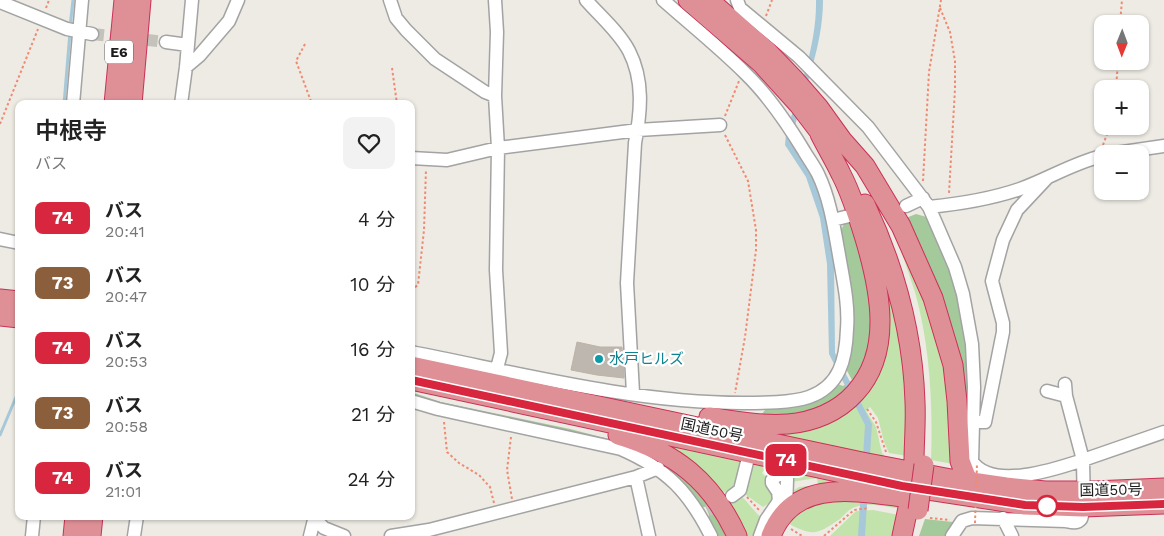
<!DOCTYPE html>
<html lang="ja">
<head>
<meta charset="utf-8">
<style>
  body { margin:0; font-family:"Work Sans","Noto Sans JP",sans-serif; background:#f2f2f2; color:#222; height:100vh; display:flex; flex-direction:column; font-size:19px; white-space:nowrap }
  * { box-sizing:border-box; margin:0 }
  p { font-size:16px; color:#767676 }
  .icon { flex:none; width:28px; height:28px; fill:none; stroke:currentColor; stroke-width:2; stroke-linecap:round; stroke-linejoin:round }
  .map { position:relative; flex:1; overflow:hidden }
  .sheet { position:absolute; left:15px; top:100px; width:400px; height:420px; display:flex; flex-direction:column; background:#fff; border-radius:10px; box-shadow:0 1px 4px #0004 }
  .sheet>* { flex:none }
  .badge { padding:0 10px; border-radius:8px; font-size:18px; line-height:32px }
  .needle { width:32px; rotate:181deg }
  .fabs { position:absolute; left:1094px; top:15px; display:grid; gap:10px }
  .fabs a { display:grid; place-items:center; width:55px; height:55px; border-radius:10px; background:#fff; box-shadow:0 1px 4px #0004; font-size:25px }
  .map>.badge { position:absolute; translate:-50% -50%; box-shadow:0 0 0 2px #fff }
  .round { display:grid; place-items:center; flex:none; width:52px; height:52px; border-radius:10px; background:#f2f2f2 }
  .head { display:flex; align-items:center; justify-content:space-between; height:85px; padding:0 20px }
  h1 { font-size:24px; font-weight:600; line-height:38px }
  ul { padding:0; list-style:none }
  li { display:flex; align-items:center; gap:15px; height:65px; padding:0 20px }
  li div { flex:1 }
  li b { display:block; font-size:19px }
  li em { font-style:normal }
  li .badge { min-width:55px; font-weight:700; text-align:center }
  .map>svg:first-child { display:block }
</style>
</head>
<body>
<div class="map">
<svg width="1164" height="536" viewBox="0 0 1164 536">
  <rect width="100%" height="100%" fill="#edebe3"/>
  <path fill="#c2e4ac" d="M894 230 917 276 947 365 951 428 950 454 953 464 931 460C933 405 930 346 915 292 908 271 901 251 894 230Z
    M883 264 905 360 907 456 889 453 884 442 878 418 870 407 866 411 876 427 882 453 885 456 906 460V463L778 436 761 430 848 408Z
    M644 438 744 460 739 484 721 494Z
    M751 462 846 482 792 500 791 492 799 487 818 485 817 478 791 482 765 468 762 473 769 480 775 496 768 504 763 507 746 495Z
    M741 496C749 503 754 512 763 519L756 536H744L726 502Z
    M836 498 901 504V509C887 507 869 502 855 507 849 509 844 515 840 519 815 536 813 536 785 522L806 506Z
    M873 510 899 515 896 536H830L856 511Z"/>
  <path fill="#a4c99b" d="M916 214 930 218 955 279 971 385 965 445 906 218Z
    M856 220 874 312 869 357 845 397 801 415 760 417 767 407 838 384 843 386 852 380 846 369 849 361 851 335 840 232 844 224Z
    M411 392 441 402 570 429 628 444 656 455 701 489 732 536H715L708 521 709 515 706 507H699L653 459 443 406 411 396Z
    M925 519 953 522 948 536H919Z"/>
  <path fill="#a6c8d8" d="M816 0H823C823 50 801 95 791 143L812 175 827 216 834 264 835 353 872 424 865 536H858L865 425 829 354 827 264 820 218 806 177 785 145 786 134C799 90 817 45 816 0Z"/>
  <g fill="none" stroke-linecap="round" stroke-linejoin="round">
    <path stroke="#a6c8d8" stroke-width="3" d="M70 27 73 0
      M64 104 70 32
      M0 435 19 390"/>
  </g>
  <path fill="#bdb7b0" stroke="#bdb3a6" d="M577 342 600 347H622L624 378 597 375 571 370Z"/>
  <g fill="none" stroke-linecap="round" stroke-linejoin="round">
    <path stroke="#c3c2bb" stroke-width="12" stroke-dasharray="12 6" stroke-linecap="butt" d="M92 34 166 42
      M708 511 725 500"/>
    <g stroke="#a3a3a3" stroke-width="15">
      <path id="minor" d="M390 0 396 18 406 30 435 59 485 92 495 96
        M495 0 497 32 495 96 498 148 496 270 501 353 495 376
        M586 0C600 16 619 32 629 51 644 80 641 112 635 143L627 283 633 393
        M737 0 740 8 799 57 868 127 929 207 955 267 963 294 972 344 974 387 972 461C991 491 1056 469 1083 460L1066 396 1065 384
        M0 2 67 29 92 34
        M166 42 188 45
        M186 67 199 56 229 21 238 0
        M73 104 82 0
        M181 104 186 67 192 0
        M1109 154 1164 146
        M411 158 447 160 498 148 638 130 720 125
        M906 206 923 198
        M929 207C959 204 991 199 1020 189 1048 179 1073 163 1102 156
        M833 220 849 216
        M0 239 19 243
        M411 352C519 373 633 403 743 403 763 403 791 403 809 397 840 386 846 359 847 329 849 304 843 279 839 255 834 227 830 199 818 174 814 166 808 158 804 151 787 123 769 96 745 73 719 47 690 24 663 0
        M1047 391 1066 396
        M411 401 438 409 621 449C667 469 689 492 711 536
        M974 422H985L1003 332V323L992 281 1003 240 1017 210 1047 178
        M636 477 649 536
        M732 496 740 490 747 462
        M312 516 324 528 344 536
        M1003 518 1012 536
        M32 536 34 516
        M134 536 137 516
        M310 536 315 516
        M391 536 429 530 636 477 658 468
        M760 536 766 520 777 504 779 500 778 492 772 483V480L779 474 785 476 787 479 786 510
        M952 536 962 521 972 518 1066 521C1071 522 1077 524 1081 519 1085 513 1083 470 1083 460L1164 432"/>
    </g>
    <g stroke="#ca3157" stroke-width="21">
      <path id="highway" d="M688 0 761 63 799 105 828 143
        M709 0 767 51 793 78 819 108 842 140 865 166 901 226 933 298 953 365 957 401 960 461 968 482
        M114 104 124 0
        M132 104 141 0
        M865 204C894 266 913 334 915 402 916 422 914 443 914 463
        M0 299 19 301
        M0 316 19 318
        M411 366 862 462 951 479 1006 487 1045 491H1093L1164 488
        M411 380 902 486 1025 505 1083 507 1164 504
        M709 417C735 421 762 426 788 424 813 422 838 412 855 393 893 352 880 290 866 242 859 219 852 195 841 174 835 161 827 148 820 134
        M618 435C675 452 712 481 737 536
        M73 536 75 516
        M91 536 93 516
        M771 536C794 476 859 492 910 498
        M902 536 908 508"/>
    </g>
    <path stroke="#ef8b72" stroke-width="2" stroke-dasharray="2.5 2.5" stroke-linecap="butt" d="M46 8 49 0
      M940 8 950 32 955 61V89L949 193
      M766 16 772 0
      M1120 24 1122 0
      M305 44 296 61 312 104
      M392 68 397 104
      M1116 89 1118 61
      M725 116 739 81
      M0 124 38 29
      M725 135 748 181 756 230V250L745 337 735 393
      M1103 145 1110 126
      M923 181 929 72 941 0
      M411 290 418 285 424 230 426 169
      M867 409 876 422 886 452
      M444 422 447 452 459 463 479 475 490 487 494 503
      M511 437 507 470 512 499
      M747 497 759 510
      M930 518 950 520
      M791 529 802 536
      M824 536 854 510 869 508"/>
    <use href="#minor" stroke="#fff" stroke-width="12"/>
    <use href="#highway" stroke="#df9097" stroke-width="19"/>
    <g stroke="#ca3157" stroke-width="21" stroke-linecap="butt">
      <path id="highway-bridge" d="M918 510 924 465"/>
    </g>
    <path stroke="#ef8b72" stroke-width="2" stroke-dasharray="2.5 2.5" stroke-linecap="butt" d="M975 523 977 463"/>
    <use href="#highway-bridge" stroke="#df9097" stroke-width="19"/>
  </g>
  <g fill="none" stroke-linecap="round" stroke-linejoin="round">
    <g stroke="#fff" stroke-width="11">
      <path id="line" d="M411 380 902 486 1025 505 1083 507 1164 504"/>
    </g>
    <use href="#line" stroke="#d7263d" stroke-width="8"/>
  </g>
  <circle fill="#0f9aa8" stroke="#fff" stroke-width="2" cx="599" cy="359" r="5"/>
  <circle fill="#fff" stroke="#d7263d" stroke-width="2.5" cx="1047" cy="506" r="10"/>
  <g text-anchor="middle" stroke-width="4.5" stroke-linejoin="round" paint-order="stroke">
    <rect fill="#fff" stroke="#606060" stroke-width="1" x="105" y="40.5" width="28" height="23" rx="4"/>
    <g font-size="14" font-weight="bold" fill="#1c1c1c">
      <text x="119" y="57">E6</text>
    </g>
    <g font-size="15" fill="#0d838f" stroke="#fff" text-anchor="start">
      <text x="609" y="364">水戸ヒルズ</text>
    </g>
    <g font-size="15" fill="#1c1c1c" stroke="#fff">
      <text transform="translate(712 430) rotate(12)" y="5">国道50号</text>
      <text transform="translate(1111 490) rotate(-1)" y="5">国道50号</text>
    </g>
  </g>
</svg>
<div class="fabs">
<a><svg class="needle" viewBox="-14 -14 28 28"><path d="M0-13l5 13h-10z" fill="#e53935"/><path d="M0 13l5-13h-10z" fill="#767676"/></svg></a>
<a>+</a>
<a>−</a>
</div>
<b class="badge" style="left:786px;top:460px;background:#d7263d;color:#fff">74</b>
<section class="sheet">
<div class="head"><div><h1>中根寺</h1><p>バス</p></div><a class="round"><svg class="icon" aria-label="heart" viewBox="0 0 24 24"><path d="M12 20l-8-8c-3-5 5-10 8-4 3-6 11-1 8 4z"/></svg></a></div>
<ul>
<li><span class="badge" style="background:#d7263d;color:#fff">74</span><div><b>バス</b><p>20:41</p></div><em>4 分</em></li>
<li><span class="badge" style="background:#8b5e3c;color:#fff">73</span><div><b>バス</b><p>20:47</p></div><em>10 分</em></li>
<li><span class="badge" style="background:#d7263d;color:#fff">74</span><div><b>バス</b><p>20:53</p></div><em>16 分</em></li>
<li><span class="badge" style="background:#8b5e3c;color:#fff">73</span><div><b>バス</b><p>20:58</p></div><em>21 分</em></li>
<li><span class="badge" style="background:#d7263d;color:#fff">74</span><div><b>バス</b><p>21:01</p></div><em>24 分</em></li>
</ul>
</section>
</div>
</body>
</html>
